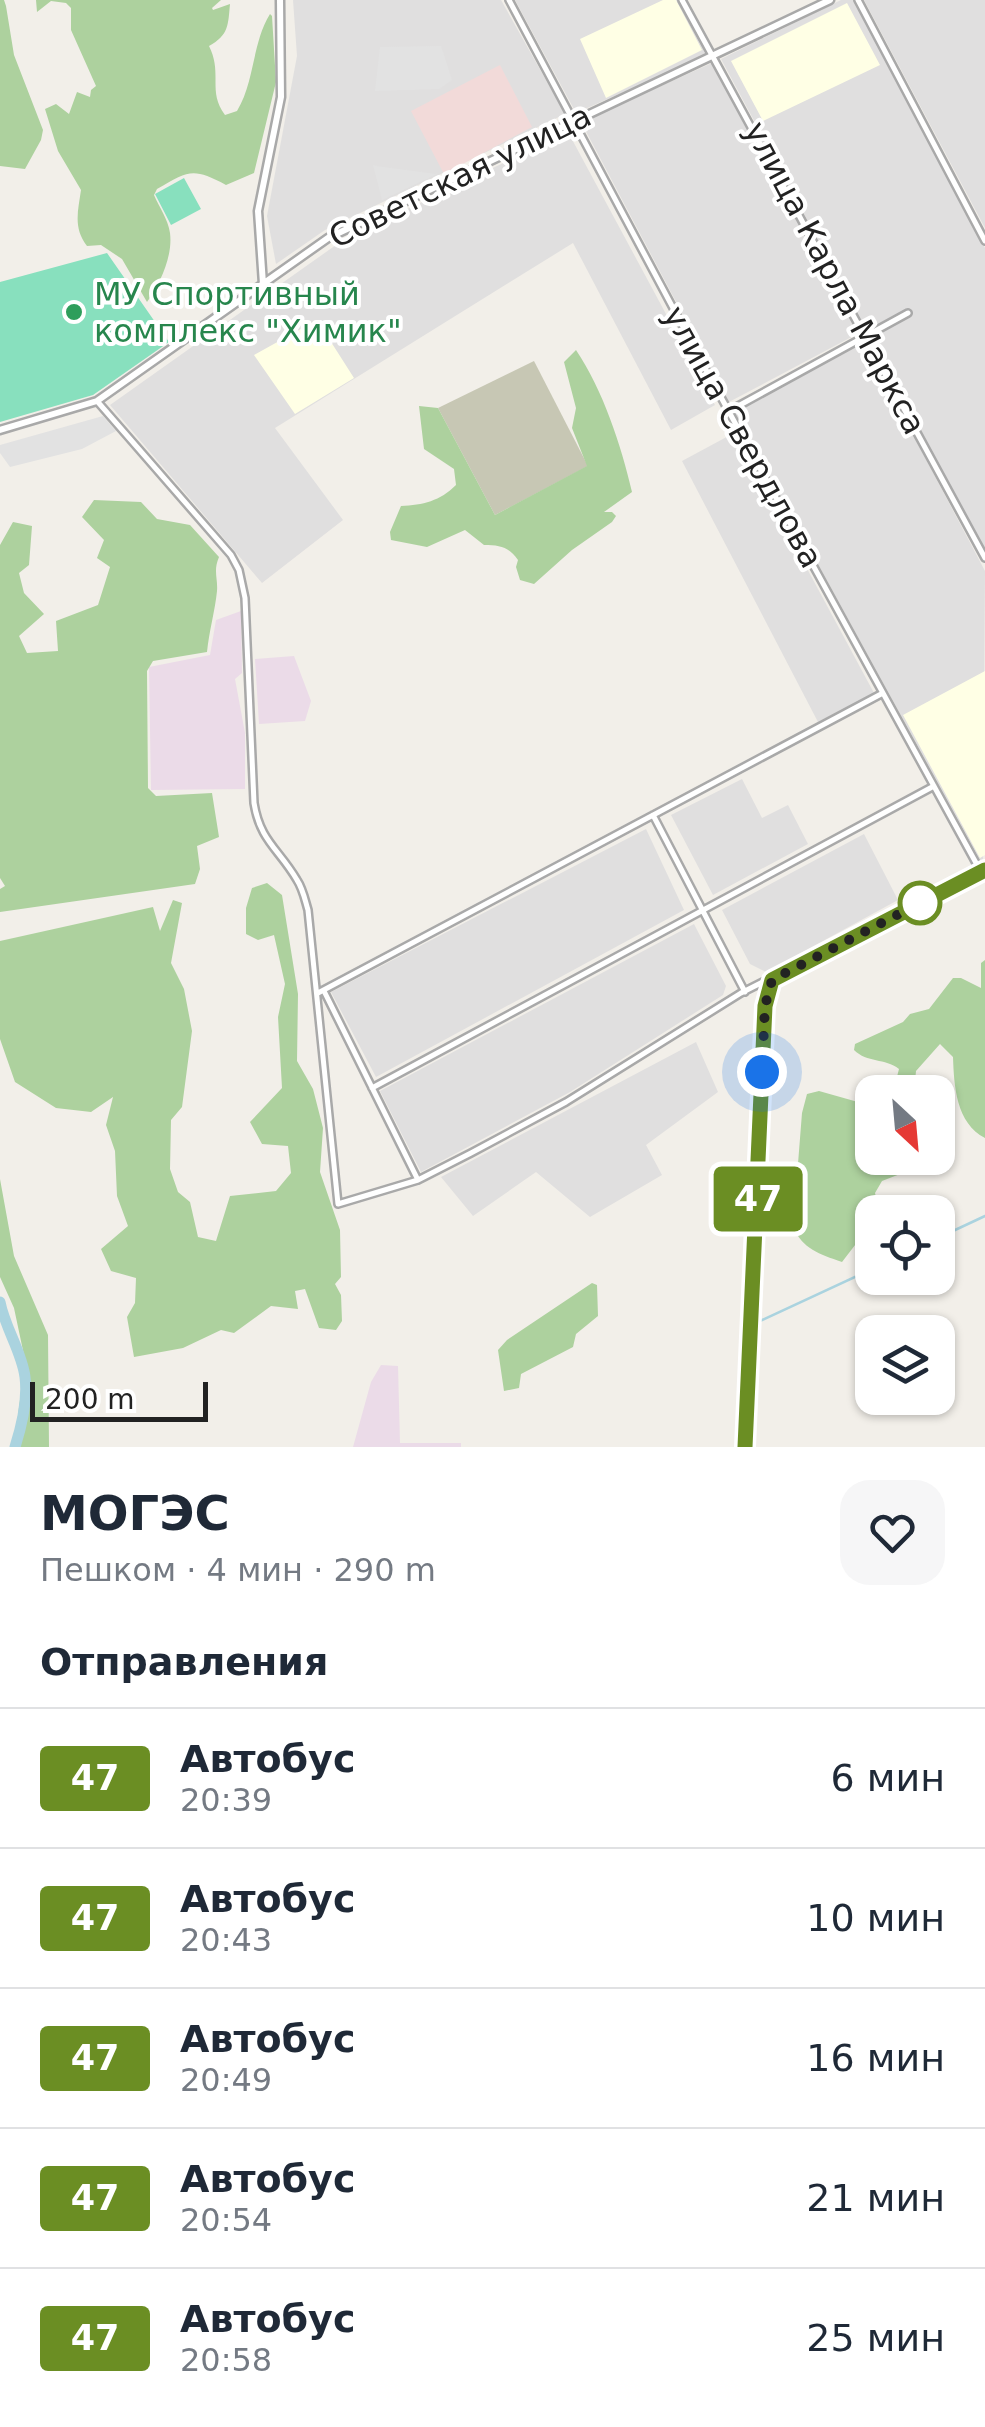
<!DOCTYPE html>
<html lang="ru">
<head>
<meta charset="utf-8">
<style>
  body { margin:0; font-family:"DejaVu Sans",sans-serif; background:#f6f6f7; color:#1f2937; height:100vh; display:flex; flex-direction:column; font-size:38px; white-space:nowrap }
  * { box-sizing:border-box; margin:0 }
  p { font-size:32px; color:#747a83 }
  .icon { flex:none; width:55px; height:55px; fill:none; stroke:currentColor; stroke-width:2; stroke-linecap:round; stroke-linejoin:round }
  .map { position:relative; height:1447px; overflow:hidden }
  .drawer { display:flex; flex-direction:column; background:#fff; flex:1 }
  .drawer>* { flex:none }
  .badge { padding:0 20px; border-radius:8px; font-size:35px; line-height:65px }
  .needle { width:65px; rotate:154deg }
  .tools { position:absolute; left:855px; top:1075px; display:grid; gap:20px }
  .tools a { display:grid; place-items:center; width:100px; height:100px; border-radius:20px; background:#fff; box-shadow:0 2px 8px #0004; font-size:50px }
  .scale { position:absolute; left:30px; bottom:25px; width:178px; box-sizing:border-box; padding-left:10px; border:5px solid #222; border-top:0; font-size:28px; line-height:35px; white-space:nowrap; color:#222; -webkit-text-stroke:8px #fff; paint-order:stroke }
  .you { position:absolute; width:50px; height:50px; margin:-25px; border:8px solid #fff; border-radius:50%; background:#1a73e8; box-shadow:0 0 0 15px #1a73e833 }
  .map>.badge { position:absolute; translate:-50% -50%; box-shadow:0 0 0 5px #fff }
  h2 { padding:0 40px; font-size:38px; line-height:90px }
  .round { display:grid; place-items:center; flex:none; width:105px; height:105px; border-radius:30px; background:#f6f6f7 }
  .summary { display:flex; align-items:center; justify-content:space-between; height:170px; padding:0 40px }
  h1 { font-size:48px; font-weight:600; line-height:75px }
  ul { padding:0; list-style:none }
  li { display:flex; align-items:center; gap:30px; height:140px; padding:0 40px; border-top:2px solid #e0e1e3 }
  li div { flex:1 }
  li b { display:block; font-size:38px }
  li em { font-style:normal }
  li .badge { min-width:110px; font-weight:700; text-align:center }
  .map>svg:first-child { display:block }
</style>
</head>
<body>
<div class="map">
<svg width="985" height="1447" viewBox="0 0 985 1447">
  <rect width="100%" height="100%" fill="#f2efe9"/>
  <path fill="#e0dfdf" d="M293 0H501L565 114 325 230 276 264 267 216 297 56Z
    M515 0H677L707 55 576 113Z
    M841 0H853L985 248V552L721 59Z
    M864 0H985V228Z
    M712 63 859 333 729 402 581 122Z
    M568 132 715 405 671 430 573 243 275 428 343 520 262 583 110 405 343 240Z
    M864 342 985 571 983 865 734 411Z
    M734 433 874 693 818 722 682 461Z
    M742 779 762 818 788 805 808 844 713 895 671 815Z
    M646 829 684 910 376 1077 331 992Z
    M864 834 898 900 766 972 750 964 722 910Z
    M694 924 726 986 723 995 570 1092 421 1172 380 1091Z
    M696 1042 718 1092 646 1145 662 1175 590 1217 536 1172 473 1216 441 1177Z"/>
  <path fill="#f2dad9" d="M500 65 532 127 444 174 411 111Z"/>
  <path fill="#ebdbe8" d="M241 611 242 673 235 679 245 733V789L151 790 149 667 210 655 216 620Z
    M294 656 311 701 305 721 259 724 255 659Z
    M381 1365 398 1366 400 1443H461V1447H353L371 1382Z"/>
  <path fill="#ffffe5" d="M663 0H676L702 50 606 98 580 39Z
    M847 3 880 65 763 121 731 61Z
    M317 320 354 378 295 414 254 355Z
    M985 671V855L980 858 903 715Z"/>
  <path fill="#c7c7b4" d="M534 361 588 466 495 515 438 408Z"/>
  <path fill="#add19e" d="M0 0H4L6 6 14 55 43 130 41 140 25 169 0 166Z
    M36 0H221L212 8 213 10 230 4C228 25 229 35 209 46 223 74 207 91 225 115L237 111C255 81 252 43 270 14L272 16 276 82 254 173 226 185C192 167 189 171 157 189L154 195C159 207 168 219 170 233 173 256 160 284 147 302L122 259 101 245 87 246C73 228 78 211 81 190L58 151 45 109 56 104 69 114 77 92 90 97 91 90 96 86 71 30V8L66 3 51 1 37 12Z
    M576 350C603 390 621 445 632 492L604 512H612L616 516 612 522 572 550 534 584 520 580 516 567 518 560C509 547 500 545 484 545L465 530 427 547 391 540 390 532 401 506C423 505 440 501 456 485L454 469 424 449 419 406 438 408 495 515 587 466 572 428 576 408 564 362Z
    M94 500 141 502 157 519 190 525 219 557C213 571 218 578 217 591 215 611 209 631 207 652L153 661 147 671 148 788 156 796 212 793 219 837 197 846 200 869 195 884 0 912V889L5 886 0 878V545L13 522 32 526 29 565 19 573 24 593 44 614 19 636 27 653 58 651 56 621 98 605 110 567 97 558 104 540 82 517Z
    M267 883 282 895 298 994 297 1061 313 1089 323 1128 320 1172 340 1230 341 1277 335 1284 341 1295 342 1321 336 1330 319 1328 305 1289 295 1291 298 1309 271 1306 234 1333 221 1330 183 1348 134 1357 127 1317 135 1303 136 1278 111 1271 101 1249 128 1226 117 1196 115 1151 106 1125 113 1097 91 1112 56 1108 15 1082 0 1039V941L153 907 160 931 173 900 182 903 171 963 184 989 192 1031 182 1107 171 1120 170 1169 178 1192 190 1202 198 1237 216 1241 230 1196 276 1191 291 1173 288 1146 262 1144 250 1122 282 1088 278 1017 285 984 274 935 258 940 246 934V908L252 888Z
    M985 960V1138C956 1123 954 1086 953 1057L940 1044 916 1071 914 1092H893L899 1069C885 1058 867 1063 854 1050L855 1044 903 1022 910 1014 929 1009 953 978H961L981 988V963Z
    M819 1091 872 1106V1158H916L913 1169 882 1181 875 1193 878 1205 895 1212H872V1223L842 1262C819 1254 803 1249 793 1227L802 1113 807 1094Z
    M0 1179 14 1256 48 1335 49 1447H14L25 1360 14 1308 0 1277Z
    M592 1283 597 1285 598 1316 576 1334 573 1347 521 1374 519 1388 504 1391 498 1350 507 1340Z"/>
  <path fill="#88e0be" d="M184 178 201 209 171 225 155 194Z
    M107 253 169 342 93 395 0 422V282Z"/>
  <path fill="#e2e2e2" d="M441 46 452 80 439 89 375 91 380 47Z
    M373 165 377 166 437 174 382 200Z
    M103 416 116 431 82 449 10 467 0 453V445Z"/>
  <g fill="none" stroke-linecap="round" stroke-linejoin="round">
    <path stroke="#aad3df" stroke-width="2.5" d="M938 1238 985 1216
      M758 1322 872 1269"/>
    <path stroke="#aad3df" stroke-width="11" d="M0 1302C5 1328 22 1352 25 1377 28 1400 22 1425 15 1447"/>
    <g stroke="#a9a9a9" stroke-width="10">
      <path id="minor" d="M509 0 705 368 981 872
        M682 0 985 558
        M858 0 985 241
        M97 401 231 555 239 570 245 598 254 803C260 841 279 849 297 880 303 889 305 900 308 910L338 1204 418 1180 471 1153 566 1102 741 993 985 870
        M729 411 908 313
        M653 815 745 992
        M324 991 418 1180
        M318 993 883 693
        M372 1088 934 786
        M745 1447 765 1006 772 980"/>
    </g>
    <g stroke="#a9a9a9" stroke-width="11">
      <path id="tertiary" d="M263 284 258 211 281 97 280 0
        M0 430 97 401 328 238 830 0"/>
    </g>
    <use href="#minor" stroke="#fff" stroke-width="5"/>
    <use href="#tertiary" stroke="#fff" stroke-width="6"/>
  </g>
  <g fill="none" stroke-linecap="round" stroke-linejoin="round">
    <g stroke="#fff" stroke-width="22">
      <path id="line" d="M745 1447 765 1006 772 980 985 870"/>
    </g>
    <use href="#line" stroke="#6b8e23" stroke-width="15"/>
    <path stroke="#222" stroke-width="10" stroke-dasharray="0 18" d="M762 1072 765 1006 772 980 920 903"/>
  </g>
  <circle fill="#2e9e5b" stroke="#fff" stroke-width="4" cx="74" cy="312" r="10"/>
  <circle fill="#fff" stroke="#6b8e23" stroke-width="5" cx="920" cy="903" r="20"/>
  <g text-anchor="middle" stroke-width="8" stroke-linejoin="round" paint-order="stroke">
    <g font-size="32" fill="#222" stroke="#fff">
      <text transform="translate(460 176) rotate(-26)" y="11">Советская улица</text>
      <text transform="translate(835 278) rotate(62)" y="11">улица Карла Маркса</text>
      <text transform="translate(743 437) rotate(61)" y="11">улица Свердлова</text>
    </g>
    <g font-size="32" fill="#27864d" stroke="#fff" text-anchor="start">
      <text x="94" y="305">МУ Спортивный<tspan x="94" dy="37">комплекс "Химик"</tspan></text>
    </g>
  </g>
</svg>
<div class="tools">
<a><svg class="needle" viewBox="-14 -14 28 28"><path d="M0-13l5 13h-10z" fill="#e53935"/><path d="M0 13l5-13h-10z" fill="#747a83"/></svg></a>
<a><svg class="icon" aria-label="locate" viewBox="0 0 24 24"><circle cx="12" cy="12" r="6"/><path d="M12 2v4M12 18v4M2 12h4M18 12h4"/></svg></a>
<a><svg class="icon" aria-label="layers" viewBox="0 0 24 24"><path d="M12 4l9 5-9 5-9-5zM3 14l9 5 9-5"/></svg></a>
</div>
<div class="scale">200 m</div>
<div class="you" style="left:762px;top:1072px"></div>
<b class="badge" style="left:758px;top:1199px;background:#6b8e23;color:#fff">47</b>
</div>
<section class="drawer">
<div class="summary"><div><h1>МОГЭС</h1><p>Пешком · 4 мин · 290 m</p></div><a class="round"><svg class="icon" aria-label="heart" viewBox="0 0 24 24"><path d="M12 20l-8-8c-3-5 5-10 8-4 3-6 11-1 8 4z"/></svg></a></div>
<h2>Отправления</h2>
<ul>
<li><span class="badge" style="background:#6b8e23;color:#fff">47</span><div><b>Автобус</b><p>20:39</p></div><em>6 мин</em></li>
<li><span class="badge" style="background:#6b8e23;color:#fff">47</span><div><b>Автобус</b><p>20:43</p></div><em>10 мин</em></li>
<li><span class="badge" style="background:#6b8e23;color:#fff">47</span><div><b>Автобус</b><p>20:49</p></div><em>16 мин</em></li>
<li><span class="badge" style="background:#6b8e23;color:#fff">47</span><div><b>Автобус</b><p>20:54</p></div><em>21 мин</em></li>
<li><span class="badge" style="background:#6b8e23;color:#fff">47</span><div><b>Автобус</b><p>20:58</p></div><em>25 мин</em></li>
</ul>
</section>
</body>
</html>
